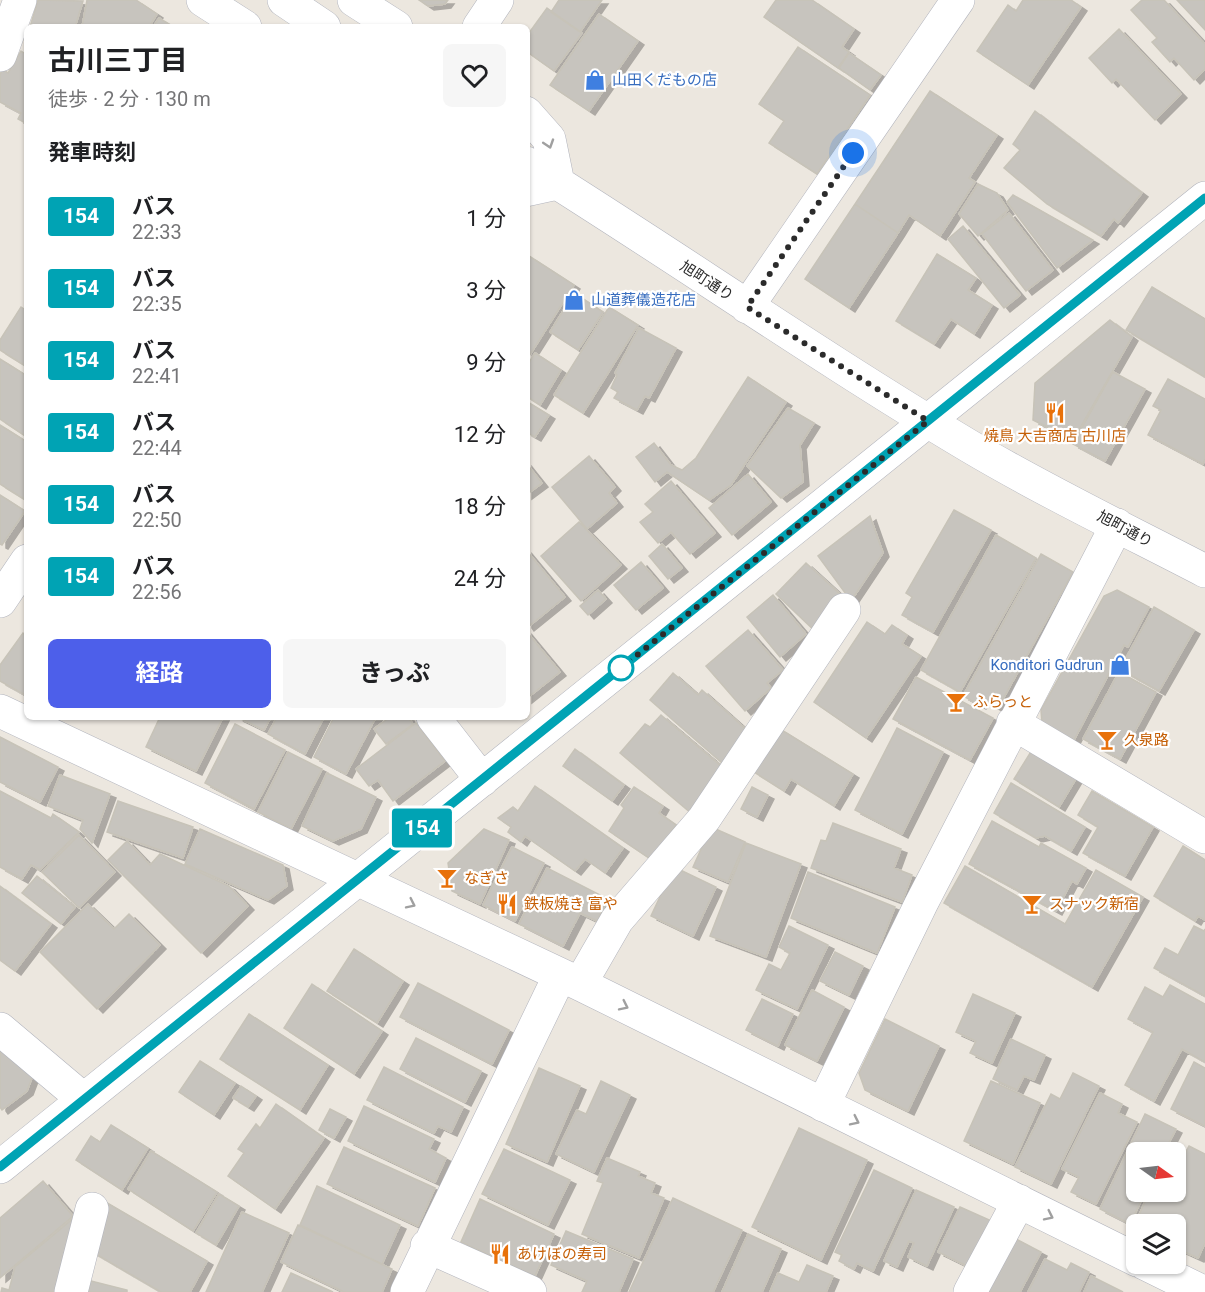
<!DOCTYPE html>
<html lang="ja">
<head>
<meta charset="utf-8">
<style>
  body { margin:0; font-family:Roboto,"Noto Sans JP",sans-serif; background:#f6f6f6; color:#202124; height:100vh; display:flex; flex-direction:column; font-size:22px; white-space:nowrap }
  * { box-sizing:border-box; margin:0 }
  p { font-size:20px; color:#757577 }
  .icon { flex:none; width:33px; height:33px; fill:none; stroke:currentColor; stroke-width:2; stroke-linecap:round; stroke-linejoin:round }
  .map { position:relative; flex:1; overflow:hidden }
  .drawer { position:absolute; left:24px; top:24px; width:506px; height:696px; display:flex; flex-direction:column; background:#fff; border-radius:9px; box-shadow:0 2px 4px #0004 }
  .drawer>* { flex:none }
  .badge { padding:0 12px; border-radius:4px; font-size:21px; line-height:39px }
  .needle { width:39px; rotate:104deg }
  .buttons { position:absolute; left:1126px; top:1142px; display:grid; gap:12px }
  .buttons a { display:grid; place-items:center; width:60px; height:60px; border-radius:9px; background:#fff; box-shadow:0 2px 4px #0004; font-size:30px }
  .you { position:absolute; width:30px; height:30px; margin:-15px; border:4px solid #fff; border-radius:50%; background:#1a73e8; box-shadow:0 0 0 9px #1a73e833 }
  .map>.badge { position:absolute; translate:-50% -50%; box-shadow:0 0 0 3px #fff }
  h2 { padding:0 24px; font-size:22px; line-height:54px }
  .round { display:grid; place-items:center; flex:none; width:63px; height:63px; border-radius:9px; background:#f6f6f6 }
  .overview { display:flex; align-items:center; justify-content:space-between; height:102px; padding:0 24px }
  h1 { font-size:28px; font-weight:700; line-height:45px }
  .button { display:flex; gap:12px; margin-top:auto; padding:12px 24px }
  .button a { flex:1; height:69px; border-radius:9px; background:#4d5fea; color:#fff; font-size:24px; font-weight:700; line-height:69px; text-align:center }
  .button a+a { background:#f6f6f6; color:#202124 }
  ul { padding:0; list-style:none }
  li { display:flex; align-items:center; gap:18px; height:72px; padding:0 24px }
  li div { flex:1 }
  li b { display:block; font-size:22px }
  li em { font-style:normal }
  li .badge { min-width:66px; font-weight:700; text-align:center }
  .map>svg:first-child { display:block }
</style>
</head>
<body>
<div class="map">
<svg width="1205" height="1292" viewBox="0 0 1205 1292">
  <defs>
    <filter id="shadow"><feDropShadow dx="6" dy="4" stdDeviation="0" flood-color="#0004"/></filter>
  </defs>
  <rect width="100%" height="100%" fill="#ece7df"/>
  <path fill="#c7c4be" stroke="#c7c3b8" stroke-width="1.5" filter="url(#shadow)" d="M38 0 83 1 75 27H30Z
    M87 0H136L157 14 149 27H82Z
    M419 0H448L445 4 428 6Z
    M559 0H602L580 32 551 12Z
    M776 0H812L854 29 842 47 849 52 838 68 764 17Z
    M1023 0H1071L1081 7 1028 85 977 51 1008 5 1016 11Z
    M1142 0H1164L1205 44V69L1194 80 1174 58 1170 62 1152 42 1157 38 1131 10Z
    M1177 0H1205V30Z
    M547 8 582 33 554 71 526 51V37Z
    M599 14 638 41 589 111 550 85Z
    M159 18 174 27H153Z
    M1119 29 1181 94 1155 120 1116 79 1112 83 1089 58Z
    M798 47 870 95 817 174 769 143 784 121 759 104Z
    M21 51 27 55V124L18 119 21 113 0 102V74L3 69 8 73Z
    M849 53 881 75 870 90 839 68Z
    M930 91 997 135 969 178 975 182 940 236 909 215 898 233 855 204Z
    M1035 111 1142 193 1118 223 1114 219 1101 236 1047 204 1004 168 1020 150 1013 144Z
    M978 184 997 193 1008 210 978 236 959 214Z
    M1013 195 1093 240 1057 268 1007 202Z
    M855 204 898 233 849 308 805 279Z
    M1009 213 1053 270 1026 291 982 234Z
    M963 226 1020 295 1004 308 948 239Z
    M937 254 976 278 968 290 992 305 974 334 951 319 934 344 896 321Z
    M529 256 574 285 526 361V261Z
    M1152 287 1205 319V377L1126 330Z
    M574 293 603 312 578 350 550 332Z
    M21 307 27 311V367L0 350V340Z
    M609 307 638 325 583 413 554 395Z
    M1110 320 1132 337 1073 440 1033 420 1035 383Z
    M639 328 676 348 649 398 645 396 637 410 614 398 618 392 611 388 617 375 615 373Z
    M535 353 561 370 540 405 526 396V367Z
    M0 359 27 376V437L0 419Z
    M1113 372 1145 389 1105 461 1073 444Z
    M748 377 786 402 731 485 709 500 667 472 655 482 636 457 654 443 671 465 682 470 696 458Z
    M1168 379 1205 399V459L1203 464 1148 435 1161 410 1153 406Z
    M526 401 549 415 535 437 526 432Z
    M788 408 814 423 800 445 803 482 781 498 747 466Z
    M0 425 27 442V501L0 484Z
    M589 456 615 487 609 493 617 503 587 529 552 487Z
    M526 463 542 483 526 495Z
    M748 474 771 502 732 535 709 508Z
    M671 481 715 533 690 554 671 532 658 543 640 522 653 512 645 504Z
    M0 495 25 511 2 545 0 544Z
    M954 510 991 530 933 632 902 615 912 597 906 593Z
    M870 516 883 553 851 601 818 556Z
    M579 522 621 565 581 601 541 556Z
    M996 535 1036 558 960 692 921 670Z
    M662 544 682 568 668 579 649 556Z
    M526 550 565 597 528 627 526 624Z
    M1041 554 1073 572 998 708 983 700 980 705 963 696Z
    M641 562 663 588 636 610 614 585Z
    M806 563 841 595 817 633 776 594Z
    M598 590 606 599 588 615 580 606Z
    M1117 590 1149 607 1128 647 1124 645 1074 740 1042 724 1041 710 1104 596Z
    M773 595 806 634 780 657 747 617Z
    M1154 607 1194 630 1159 691 1120 669Z
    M867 622 885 634 892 625 907 635 902 644 921 656 866 738 814 702Z
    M748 630 783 670 767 683 771 688 745 711 706 666Z
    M526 631 560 672 526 699Z
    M23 633 27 636V696L0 681V665Z
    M1119 672 1156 692 1120 759 1083 739Z
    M673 673 698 695 702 690 749 732 722 763 650 700Z
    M916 677 993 718 970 760 893 719Z
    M661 715 728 772 692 814 620 753 645 724 650 727Z
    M160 717H223L196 771 146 747Z
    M237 717H271L264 730Z
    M277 717H324L305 754 268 734Z
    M334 717H376L346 774 314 757Z
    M390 717H408L413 724 386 744 374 729Z
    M416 723 445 761 393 801 378 780 369 786 356 769Z
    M235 724 285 750 254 809 205 783Z
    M897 728 943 752 902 834 855 810Z
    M780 729 853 774 834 806 791 779 784 791 754 772Z
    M0 737 58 767 40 802 0 782Z
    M575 749 624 785 612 801 563 766Z
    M1032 750 1077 777 1059 807 1014 779Z
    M288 752 322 769 291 829 258 812Z
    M327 773 376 797 361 829 333 841 302 826Z
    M60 775 110 794 92 843 80 829 83 820 48 806Z
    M1011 783 1085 827 1071 851 1045 836 1036 838 994 813Z
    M535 786 623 848 605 873 585 859 575 871 525 836 521 842 508 832 511 827 498 818 513 807 518 811Z
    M634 787 663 806 659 813 676 825 652 860 609 831 624 808 621 805Z
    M752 787 768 795 757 817 741 809Z
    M0 791 51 818 53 814 79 832 40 870 31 865 22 879 0 867Z
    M1092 791 1153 827 1125 876 1083 853 1098 827 1078 815Z
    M118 801 193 827 183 858 107 832Z
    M992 821 1039 847 1041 843 1086 868 1077 884 1072 881 1056 911 969 864Z
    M833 823 901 849 894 868 912 875 902 902 811 868 821 840 826 841Z
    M711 827 745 842 728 882 693 867Z
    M200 829 283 865 287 886 268 900 185 864Z
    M484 829 509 840 480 904 452 891 448 863Z
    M79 835 115 872 79 908 42 872Z
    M127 841 150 865 160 854 229 886 248 906 201 953 108 860Z
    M746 843 801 864 766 957 710 936Z
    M1183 846 1205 860V920L1198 916 1195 921 1154 896Z
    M512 847 544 863 515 921 483 905Z
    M965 866 1065 924 1096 870 1143 897 1092 987 944 903Z
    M674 867 716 887 693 936 651 916Z
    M547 868 608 899 597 921 580 913 563 946 519 924Z
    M808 872 895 907 877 953 791 918Z
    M37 876 75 907 61 924 22 893Z
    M0 886 51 924 15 971 0 960Z
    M88 904 114 929 129 914 160 945 97 1009 40 952Z
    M789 926 828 945 797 1009 756 990 769 964 781 970 790 953 779 947Z
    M1194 926 1204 931 1205 929V996L1154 968 1165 948 1178 955Z
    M354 949 403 981 377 1023 327 991Z
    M835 952 863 966 849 995 820 981Z
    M418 983 509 1030 492 1064 400 1017Z
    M312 984 382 1031 354 1074 284 1028Z
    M1170 985 1205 1004V1062L1182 1049 1154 1101 1125 1085 1153 1032 1128 1019 1145 987 1163 997Z
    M812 990 844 1007 817 1061 785 1045Z
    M973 994 1015 1013 992 1063 970 1053 976 1041 956 1032Z
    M762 999 793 1014 778 1046 746 1030Z
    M249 1014 328 1065 300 1110 220 1059Z
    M885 1019 939 1046 908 1111 865 1090 859 1073Z
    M416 1038 481 1071 465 1102 400 1069Z
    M1011 1039 1045 1055 1034 1080 1024 1076 1017 1090 993 1079Z
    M0 1049 33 1075 27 1091 2 1110 0 1107Z
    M200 1061 235 1083 214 1115 179 1092Z
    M1194 1062 1205 1068V1126L1171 1109Z
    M384 1067 463 1107 451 1132 438 1126 434 1133 367 1100Z
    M539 1068 580 1086 547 1162 506 1144Z
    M1073 1073 1099 1086 1051 1184 1015 1167 1051 1094 1060 1099Z
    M601 1081 630 1095 594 1172 556 1154 577 1110 586 1114Z
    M991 1081 1040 1103 1013 1164 964 1141Z
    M241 1086 256 1096 248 1107 233 1098Z
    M1100 1093 1122 1104 1118 1113 1137 1122 1096 1204 1071 1192 1079 1177 1062 1169Z
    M276 1104 324 1138 275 1209 228 1176 244 1153 238 1149 256 1124 260 1128Z
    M364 1106 434 1139 429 1149 446 1158 435 1182 348 1141Z
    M330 1109 346 1117 334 1138 319 1130Z
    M1145 1114 1176 1129 1164 1152H1137V1191H1146L1130 1224 1100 1209Z
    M111 1125 148 1148 122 1190 76 1160 91 1136 100 1142Z
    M799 1128 867 1160 821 1260 752 1227Z
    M1189 1146 1205 1154V1243L1198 1258 1176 1248V1224H1137V1230L1133 1228 1150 1191H1176V1153L1183 1157Z
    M344 1147 435 1188 418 1226 327 1184Z
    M504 1149 570 1180 548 1225 482 1194Z
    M151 1151 217 1192 193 1231 128 1189Z
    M607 1158 640 1172 638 1176 655 1183 651 1193 664 1198 639 1258 582 1234 603 1183 597 1181Z
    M874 1170 912 1188 873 1271 857 1263 854 1269 839 1261 842 1255 835 1252Z
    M43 1181 73 1216 0 1278V1218Z
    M317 1186 400 1225 382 1264 300 1225Z
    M916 1190 954 1207 927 1266 908 1257 914 1243 909 1241 897 1267 884 1261Z
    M219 1194 239 1206 216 1245 196 1233Z
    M673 1198 742 1230 713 1292H629Z
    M480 1199 554 1234 535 1276 461 1242Z
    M102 1200 207 1261 190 1292H161L89 1250Z
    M960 1207 994 1222 971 1268 938 1252Z
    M242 1212 289 1233 262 1292H206Z
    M75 1217 65 1292H1L2 1288 9 1290 15 1267Z
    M298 1225 392 1269 382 1292H344L281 1262Z
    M566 1231 633 1259 619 1292H582L587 1281 551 1265Z
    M748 1234 781 1249 762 1292H722Z
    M1014 1238 1041 1252 1020 1292H986Z
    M1045 1259 1067 1270 1071 1263 1089 1272 1079 1292H1028Z
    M807 1265 833 1276 826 1292H770L778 1273 799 1282Z
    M291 1273 333 1292H282Z
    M1091 1276 1123 1292H1084Z
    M87 1280 127 1290V1292H84Z"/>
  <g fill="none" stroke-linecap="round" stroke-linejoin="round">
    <g stroke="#b2b4bd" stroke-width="34">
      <path id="minor" d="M203 0 245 27
        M284 0 324 27
        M354 0 396 27
        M479 27 497 0
        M0 55 20 0
        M526 113 549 139 558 183 526 190
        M526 163C675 256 818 356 969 446 1045 491 1126 530 1205 571
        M747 307 958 0
        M0 601 27 561
        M0 711 580 984 1137 1260
        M433 717 482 780
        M1013 723 1205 837
        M580 984 617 920 704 819 844 610
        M0 1029 83 1099
        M823 1105 921 904 1117 525
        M0 1167 1205 198
        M427 1246 530 1292
        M1144 1263 1203 1292
        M71 1292 92 1209
        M407 1292 560 975
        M970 1292 1019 1201"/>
    </g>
    <use href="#minor" stroke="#fff" stroke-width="33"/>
  </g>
  <defs><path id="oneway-chevron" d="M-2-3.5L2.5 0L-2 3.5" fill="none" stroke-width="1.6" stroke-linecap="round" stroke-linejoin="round" transform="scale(1.5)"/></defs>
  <g stroke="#a0a0a0">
    <use href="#oneway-chevron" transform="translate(549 144) rotate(72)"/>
    <use href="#oneway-chevron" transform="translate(411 904) rotate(26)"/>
    <use href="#oneway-chevron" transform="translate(624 1006) rotate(26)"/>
    <use href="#oneway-chevron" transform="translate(855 1121) rotate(26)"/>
    <use href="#oneway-chevron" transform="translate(1049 1216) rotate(26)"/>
  </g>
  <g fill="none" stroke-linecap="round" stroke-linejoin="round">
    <g stroke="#fff" stroke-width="14">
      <path id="line" d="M0 1167 1205 198"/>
    </g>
    <use href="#line" stroke="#00a3b4" stroke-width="9"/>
    <path stroke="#2b2b2b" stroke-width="6" stroke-dasharray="0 10.8" d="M621 668 928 421 747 307 853 153"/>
  </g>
  <defs>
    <g id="shop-bare" transform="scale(1.62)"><path d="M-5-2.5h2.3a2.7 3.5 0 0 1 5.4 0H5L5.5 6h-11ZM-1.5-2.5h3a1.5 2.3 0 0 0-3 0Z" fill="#3f7fe0" stroke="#fff" stroke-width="2.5" paint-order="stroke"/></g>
    <g id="restaurant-bare" transform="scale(1.62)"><path d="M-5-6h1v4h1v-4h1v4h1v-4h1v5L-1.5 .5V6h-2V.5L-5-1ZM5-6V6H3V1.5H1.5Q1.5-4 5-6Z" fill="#e8710a" stroke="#fff" stroke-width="2.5" paint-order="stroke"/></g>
    <g id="bar-bare" transform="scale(1.62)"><path d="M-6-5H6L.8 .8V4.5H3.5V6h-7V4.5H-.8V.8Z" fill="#e8710a" stroke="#fff" stroke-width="2.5" paint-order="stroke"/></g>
  </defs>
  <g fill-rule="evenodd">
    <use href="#shop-bare" x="595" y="80"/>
    <use href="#shop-bare" x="574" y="300"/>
    <use href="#restaurant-bare" x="1055" y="413"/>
    <use href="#shop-bare" x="1120" y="665"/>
    <use href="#bar-bare" x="956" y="702"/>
    <use href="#bar-bare" x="1107" y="740"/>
    <use href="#bar-bare" x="447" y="878"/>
    <use href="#restaurant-bare" x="507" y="904"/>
    <use href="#bar-bare" x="1032" y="904"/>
    <use href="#restaurant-bare" x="500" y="1254"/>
  </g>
  <circle fill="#fff" stroke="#00a3b4" stroke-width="3" cx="621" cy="668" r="12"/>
  <g text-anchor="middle" stroke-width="4.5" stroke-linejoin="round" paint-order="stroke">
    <g font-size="15" fill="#366cbe" stroke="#fff" text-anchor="start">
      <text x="612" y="85">山田くだもの店</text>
      <text x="591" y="305">山道葬儀造花店</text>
      <text x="1103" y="670" text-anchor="end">Konditori Gudrun</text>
    </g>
    <g font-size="15" fill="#2b2b2b" stroke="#fff">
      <text transform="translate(707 281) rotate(33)" y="5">旭町通り</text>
      <text transform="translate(1125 529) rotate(28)" y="5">旭町通り</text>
    </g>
    <g font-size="15" fill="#c56008" stroke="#fff" text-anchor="start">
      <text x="1055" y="441" text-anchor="middle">焼鳥 大吉商店 古川店</text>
      <text x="973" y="707">ふらっと</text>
      <text x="1124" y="745">久泉路</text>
      <text x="464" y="883">なぎさ</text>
      <text x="524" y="909">鉄板焼き 富や</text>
      <text x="1049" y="909">スナック新宿</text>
      <text x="517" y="1259">あけぼの寿司</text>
    </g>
  </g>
</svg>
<div class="buttons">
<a><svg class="needle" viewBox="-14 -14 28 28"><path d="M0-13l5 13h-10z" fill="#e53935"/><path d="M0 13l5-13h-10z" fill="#757577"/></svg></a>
<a><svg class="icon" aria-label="layers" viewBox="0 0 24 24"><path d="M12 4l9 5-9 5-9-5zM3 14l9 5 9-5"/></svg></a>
</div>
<div class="you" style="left:853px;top:153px"></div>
<b class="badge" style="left:422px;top:828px;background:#00a3b4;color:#fff">154</b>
<section class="drawer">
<div class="overview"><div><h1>古川三丁目</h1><p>徒歩 · 2 分 · 130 m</p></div><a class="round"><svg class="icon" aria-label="heart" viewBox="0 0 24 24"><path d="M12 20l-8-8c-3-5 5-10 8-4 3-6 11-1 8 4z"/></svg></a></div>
<h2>発車時刻</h2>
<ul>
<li><span class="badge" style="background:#00a3b4;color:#fff">154</span><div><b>バス</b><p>22:33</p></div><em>1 分</em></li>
<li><span class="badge" style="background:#00a3b4;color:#fff">154</span><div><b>バス</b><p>22:35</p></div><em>3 分</em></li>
<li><span class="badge" style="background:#00a3b4;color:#fff">154</span><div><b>バス</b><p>22:41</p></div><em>9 分</em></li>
<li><span class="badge" style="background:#00a3b4;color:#fff">154</span><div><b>バス</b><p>22:44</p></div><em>12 分</em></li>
<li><span class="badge" style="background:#00a3b4;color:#fff">154</span><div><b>バス</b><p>22:50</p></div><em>18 分</em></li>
<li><span class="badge" style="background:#00a3b4;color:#fff">154</span><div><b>バス</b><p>22:56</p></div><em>24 分</em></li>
</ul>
<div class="button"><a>経路</a><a>きっぷ</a></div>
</section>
</div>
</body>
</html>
